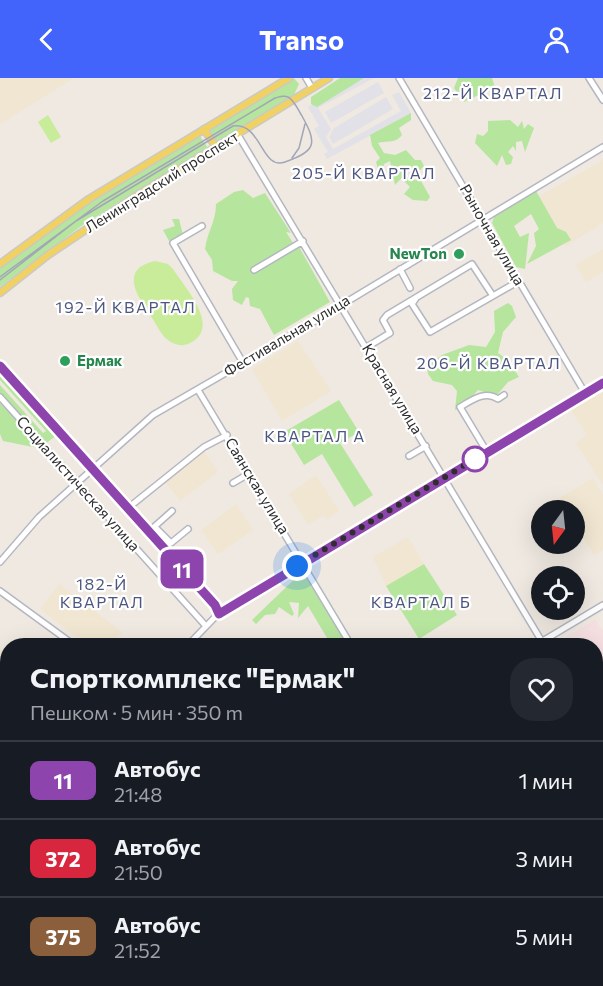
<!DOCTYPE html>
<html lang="ru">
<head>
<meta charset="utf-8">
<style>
  body { margin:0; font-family:Commissioner,sans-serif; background:#242831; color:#f1f3f6; height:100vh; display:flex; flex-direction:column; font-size:22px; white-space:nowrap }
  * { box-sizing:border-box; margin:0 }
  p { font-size:20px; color:#9ea1a6 }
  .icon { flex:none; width:33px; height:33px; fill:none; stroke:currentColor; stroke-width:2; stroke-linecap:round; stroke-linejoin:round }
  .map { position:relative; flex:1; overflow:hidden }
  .sheet { position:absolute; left:0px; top:560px; width:603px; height:350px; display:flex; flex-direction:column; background:#171b24; border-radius:24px 24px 0 0; box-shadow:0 6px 24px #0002 }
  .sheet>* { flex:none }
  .badge { padding:0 12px; border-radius:9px; font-size:21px; line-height:39px }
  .needle { width:39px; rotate:195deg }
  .buttons { position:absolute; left:531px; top:422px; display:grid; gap:12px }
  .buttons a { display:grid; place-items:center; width:54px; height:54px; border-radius:50%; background:#171b24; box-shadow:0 6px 24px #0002; font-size:30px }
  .you { position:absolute; width:30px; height:30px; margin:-15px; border:4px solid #fff; border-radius:50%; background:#1a73e8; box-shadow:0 0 0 9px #1a73e833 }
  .map>.badge { position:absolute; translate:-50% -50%; box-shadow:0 0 0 3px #fff }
  .round { display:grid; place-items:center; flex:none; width:63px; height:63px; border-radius:24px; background:#242831 }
  .head { display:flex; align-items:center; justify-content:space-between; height:102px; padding:0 30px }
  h1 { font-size:28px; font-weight:700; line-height:45px }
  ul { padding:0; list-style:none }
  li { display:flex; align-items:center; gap:18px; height:78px; padding:0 30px; border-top:2px solid #363941 }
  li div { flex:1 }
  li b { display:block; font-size:22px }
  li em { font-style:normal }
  li .badge { min-width:66px; font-weight:700; text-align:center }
  header { display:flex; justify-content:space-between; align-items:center; height:78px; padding:0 30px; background:#4264fb; color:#fff; font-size:27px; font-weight:700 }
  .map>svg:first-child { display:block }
</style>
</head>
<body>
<header><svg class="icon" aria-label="back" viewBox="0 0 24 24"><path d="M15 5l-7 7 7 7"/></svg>Transo<svg class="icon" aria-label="person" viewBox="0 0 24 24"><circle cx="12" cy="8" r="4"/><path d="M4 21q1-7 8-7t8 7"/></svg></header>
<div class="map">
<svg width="603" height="908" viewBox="0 0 603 908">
  <rect width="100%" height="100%" fill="#efe9e1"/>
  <path fill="#e3e1e8" d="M360 0H374L318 30 331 51 326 59 333 71 401 33 392 17 399 14 411 35 327 81 324 76 328 74 314 51 319 48 308 29Z
    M378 4 384 15 331 45 325 34Z
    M386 19 393 31 333 66 329 59 334 50Z"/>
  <path fill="#f0e6d1" d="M0 0H74L0 46Z
    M603 82V145L566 168 529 124Z
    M603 171V194L586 204 576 187Z
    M298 263 331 313 282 343 252 291Z
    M603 314V407L576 365 587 357 571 332Z
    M204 373 218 394 180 423 164 402Z
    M316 397 339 433 327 441 324 437 308 447 289 416Z
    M593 400 603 417V472L594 477 577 450 575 451 574 432H549L560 425 558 421Z
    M236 426 253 452 218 476 201 452Z
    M408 459 424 486 386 508 373 479Z
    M59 506 122 554 112 567H87L40 531Z
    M0 571 8 576 7 587 0 597Z
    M0 641 7 647 6 714 0 710Z"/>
  <path fill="#f5dfe0" d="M595 542 603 553V653L596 640V567H553Z"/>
  <path fill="#b6e59e" d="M294 0 299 6 294 17 218 65 210 52Z
    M340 0H364L317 29 311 26V19Z
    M458 0H492L495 9 464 24 454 10Z
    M411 35V42L399 50 402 57C395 66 388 62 378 65L384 75 395 77 406 72 415 82H421L424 88 418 94 408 93 395 107 390 83 384 86 383 96 378 91 376 84 380 80 372 68 370 57Z
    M510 42 518 49 522 43 524 51 528 46 534 50 525 74 522 63 516 64V73L513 68 508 74 513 79 511 86 506 87 502 77 497 88 475 65 477 56 483 58 488 53V43Z
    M200 58 208 70 84 146 0 209V190L76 133Z
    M410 99 415 102 420 101 430 119 427 123 413 122 404 116 410 109 402 101Z
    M535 111 557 150 566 154 571 162 527 186 536 168 534 155 539 151 531 136 514 148 520 159 529 155 525 191 516 189 492 145 495 136Z
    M243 112 253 120 265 115 291 155 286 154 295 168 298 167 330 224 274 257 260 231 250 228 249 220 246 219 242 227 233 222 232 211 238 203H232L213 193 212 182 205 171C207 154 216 144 216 126L234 114Z
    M172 141H179L183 157 169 163 163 152 175 148Z
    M508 225 512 228 516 239 503 254 498 275 508 282 519 299 508 304 496 318 478 312 463 329 455 332 457 313 452 307 433 303 428 296 427 288 442 277 469 267 486 269 495 254 494 233Z
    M0 293 57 357 45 366 0 317V307L43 355 46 353 0 302Z
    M339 322 359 354 340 365 373 417 354 429 322 376 304 387 284 354Z
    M0 325 37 365 33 369 3 363 0 356Z
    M424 486 457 537 419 561 386 508Z
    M304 492 348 567H296L321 565 327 560 308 528 298 540 299 525 289 524 294 536 292 538 279 529 275 536 265 537 256 546 252 542Z
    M596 822 603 832V888L596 896Z
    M5 860H7L8 902H43L41 908H7V900L0 894V867Z
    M333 902H434L441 908H318Z
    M471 902H510L515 908H472Z
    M522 902H539L548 908H522Z
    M555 902H583L586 906 559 908Z"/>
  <path fill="#c9ec9a" d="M48 37 61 59 51 65 38 44Z
    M155 183 168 186 173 191C185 210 222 249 190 265 183 269 174 267 168 262 161 257 157 247 152 240 139 221 117 191 155 183Z"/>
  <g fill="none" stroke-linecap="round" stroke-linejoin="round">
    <g stroke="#b4b7c1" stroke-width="8">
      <path id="minor" d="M306 0 312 10
        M399 0 585 315
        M589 0 603 22
        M238 57 544 567
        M202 148 173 165 242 283
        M400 191 410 210
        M254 192 303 163
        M416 220 412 226 430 254 519 203
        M367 269 390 255 383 242 387 237 472 186 493 218
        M0 288 215 527 219 535
        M198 312 351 567
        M0 319 205 547
        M487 374 460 329C472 322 485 312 498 321L504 317
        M409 378 426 368
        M233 405 250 395
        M128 430 204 369 227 357
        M154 449 172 433
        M155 449 171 465 188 451
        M0 484 39 439 153 337 305 249 603 69
        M0 513 74 567
        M188 567 219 535 258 511 603 305
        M536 567 603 527
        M596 652 603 665
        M0 721 8 726
        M596 768 603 764
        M0 818 8 808
        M596 861 603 857
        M239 902 249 908
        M570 902 573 908
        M295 908 311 902"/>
    </g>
    <g stroke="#c9c9c9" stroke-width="9">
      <path id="major" d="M204 51 216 69
        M0 186 89 121 289 0
        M0 215 48 177 139 116 329 0"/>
    </g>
    <use href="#minor" stroke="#fff" stroke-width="5"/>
    <use href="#major" stroke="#f2d163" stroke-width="6"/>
    <path stroke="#a3a6b8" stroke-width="1.5" d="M292 80 299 70 305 46
      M0 199 103 123 275 20C279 19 283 17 288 19 295 23 298 32 302 38 317 65 317 73 285 84 261 93 262 44 233 48L76 143 0 202"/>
  </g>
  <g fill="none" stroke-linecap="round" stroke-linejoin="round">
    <g stroke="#fff" stroke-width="14">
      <path id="line" d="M0 288 215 527 219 536 603 305"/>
    </g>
    <use href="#line" stroke="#8e44ad" stroke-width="9"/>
    <path stroke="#2e2e2e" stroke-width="6" stroke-dasharray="0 10.8" d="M297 488 475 381"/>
  </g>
  <g fill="#2e9e5b" stroke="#fff" stroke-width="2">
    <circle cx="459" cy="176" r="6"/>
    <circle cx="65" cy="283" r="6"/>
  </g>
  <circle fill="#fff" stroke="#8e44ad" stroke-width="3" cx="475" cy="381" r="12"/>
  <g text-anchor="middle" stroke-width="4.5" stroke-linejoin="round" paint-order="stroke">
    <g font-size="15" fill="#2e2e2e" stroke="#fff">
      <text transform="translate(162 104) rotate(-32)" y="5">Ленинградский проспект</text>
      <text transform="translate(492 157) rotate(60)" y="5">Рыночная улица</text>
      <text transform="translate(287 258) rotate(-31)" y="5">Фестивальная улица</text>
      <text transform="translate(392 311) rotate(59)" y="5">Красная улица</text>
      <text transform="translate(78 406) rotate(48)" y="5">Социалистическая улица</text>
      <text transform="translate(257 408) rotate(59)" y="5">Саянская улица</text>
    </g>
    <g font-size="15" font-weight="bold" fill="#27864d" stroke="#fff" text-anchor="end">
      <text x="447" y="181">NewTon</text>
      <text x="77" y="288" text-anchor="start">Ермак</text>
    </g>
    <g font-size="16" letter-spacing="1.5" fill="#4d5680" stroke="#fff">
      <text x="493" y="21">212-Й КВАРТАЛ</text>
      <text x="364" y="101">205-Й КВАРТАЛ</text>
      <text x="126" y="235">192-Й КВАРТАЛ</text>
      <text x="489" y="291">206-Й КВАРТАЛ</text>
      <text x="315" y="364">КВАРТАЛ А</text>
      <text x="102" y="512">182-Й<tspan x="102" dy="18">КВАРТАЛ</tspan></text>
      <text x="421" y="530">КВАРТАЛ Б</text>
    </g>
  </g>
</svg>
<div class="buttons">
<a><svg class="needle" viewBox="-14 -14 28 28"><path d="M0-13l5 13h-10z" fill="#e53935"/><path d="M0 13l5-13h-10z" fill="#9ea1a6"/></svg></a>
<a><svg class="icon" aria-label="locate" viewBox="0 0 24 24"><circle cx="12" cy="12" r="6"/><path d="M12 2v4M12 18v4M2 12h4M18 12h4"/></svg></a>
</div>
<div class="you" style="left:297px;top:488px"></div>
<b class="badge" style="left:182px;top:491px;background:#8e44ad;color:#fff">11</b>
<section class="sheet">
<div class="head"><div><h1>Спорткомплекс &quot;Ермак&quot;</h1><p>Пешком · 5 мин · 350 m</p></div><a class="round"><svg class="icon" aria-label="heart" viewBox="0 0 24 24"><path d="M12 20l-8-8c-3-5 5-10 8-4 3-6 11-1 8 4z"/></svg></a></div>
<ul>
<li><span class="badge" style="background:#8e44ad;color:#fff">11</span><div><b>Автобус</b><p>21:48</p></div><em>1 мин</em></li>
<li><span class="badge" style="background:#d7263d;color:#fff">372</span><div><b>Автобус</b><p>21:50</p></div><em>3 мин</em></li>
<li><span class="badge" style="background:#8b5e3c;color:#fff">375</span><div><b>Автобус</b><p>21:52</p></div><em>5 мин</em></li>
</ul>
</section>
</div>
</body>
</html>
